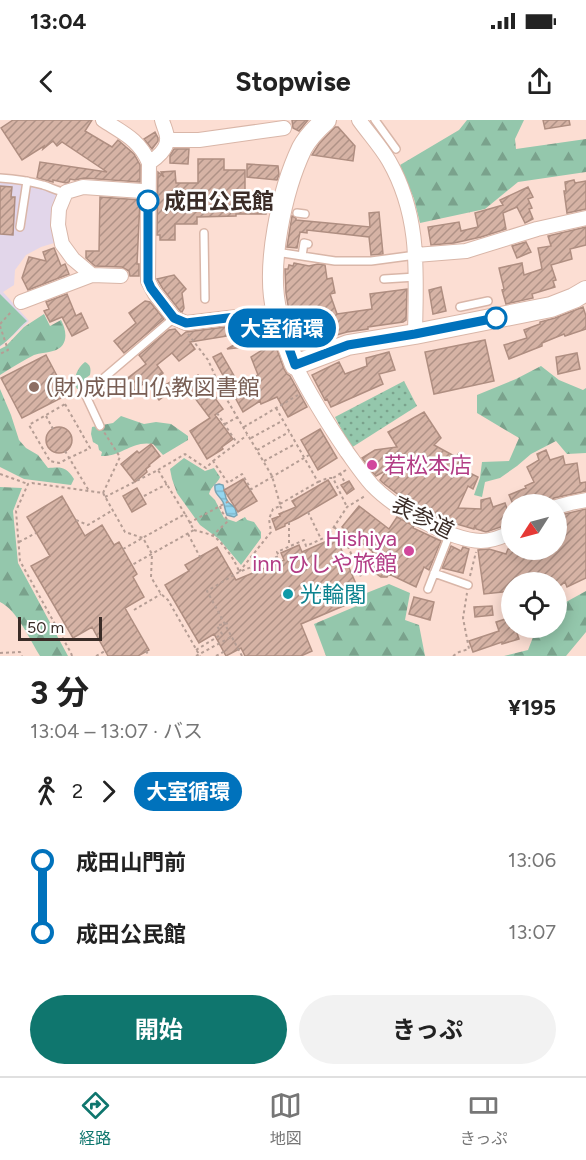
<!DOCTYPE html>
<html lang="ja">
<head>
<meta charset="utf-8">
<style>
  body { margin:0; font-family:Figtree,"Noto Sans JP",sans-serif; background:#f2f2f2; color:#222; height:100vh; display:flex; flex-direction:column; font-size:22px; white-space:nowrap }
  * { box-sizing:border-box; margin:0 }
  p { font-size:20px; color:#767676 }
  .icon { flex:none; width:33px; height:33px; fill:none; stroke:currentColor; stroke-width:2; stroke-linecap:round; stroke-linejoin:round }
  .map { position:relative; height:536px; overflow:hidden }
  .panel { display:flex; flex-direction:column; background:#fff; flex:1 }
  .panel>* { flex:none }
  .badge { padding:0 12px; border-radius:20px; font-size:21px; line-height:39px }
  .needle { width:39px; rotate:234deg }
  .fabs { position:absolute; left:501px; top:374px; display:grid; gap:12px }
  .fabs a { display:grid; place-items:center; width:66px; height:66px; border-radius:50%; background:#fff; box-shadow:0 3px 15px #0003; font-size:30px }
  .scale { position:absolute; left:18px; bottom:15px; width:84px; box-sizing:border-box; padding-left:6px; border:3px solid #3a2c27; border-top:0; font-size:16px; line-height:21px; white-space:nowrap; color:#3a2c27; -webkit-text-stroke:4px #fff; paint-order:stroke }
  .map>.badge { position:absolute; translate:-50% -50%; box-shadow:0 0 0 3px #fff }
  .legs { display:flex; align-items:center; gap:9px; height:66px; padding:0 30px; font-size:20px }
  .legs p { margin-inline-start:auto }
  .overview { display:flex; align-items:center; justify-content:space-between; height:102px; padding:0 30px }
  h1 { font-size:33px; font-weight:700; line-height:45px }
  .button { display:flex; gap:12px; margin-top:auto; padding:12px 30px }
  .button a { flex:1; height:69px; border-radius:36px; background:#0f766e; color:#fff; font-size:24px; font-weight:700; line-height:69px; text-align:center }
  .button a+a { background:#f2f2f2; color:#222 }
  ul { padding:0 30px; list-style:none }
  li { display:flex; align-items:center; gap:21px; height:72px; font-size:22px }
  li i { display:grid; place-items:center; width:9px; height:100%; margin:0 8px; background:currentColor }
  li i::after { content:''; width:15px; height:15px; margin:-8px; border:4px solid; border-radius:50%; background:#fff }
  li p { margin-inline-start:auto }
  li:first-child i { background:linear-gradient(#0000 50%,currentColor 0) }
  li:last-child i { background:linear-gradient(currentColor 50%,#0000 0) }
  .status { display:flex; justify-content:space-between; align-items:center; height:42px; padding:0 30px; background:#fff; direction:ltr }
  .status svg { height:16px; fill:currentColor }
  header { display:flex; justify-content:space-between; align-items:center; height:78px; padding:0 30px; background:#fff; font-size:27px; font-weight:700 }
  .menu { display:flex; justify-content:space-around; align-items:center; height:84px; border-top:2px solid #e0e0e0; background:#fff; font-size:16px; color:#767676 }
  .menu a { display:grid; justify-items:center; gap:3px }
  .menu .selected { color:#0f766e }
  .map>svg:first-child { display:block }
</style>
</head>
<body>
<div class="status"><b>13:04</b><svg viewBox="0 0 49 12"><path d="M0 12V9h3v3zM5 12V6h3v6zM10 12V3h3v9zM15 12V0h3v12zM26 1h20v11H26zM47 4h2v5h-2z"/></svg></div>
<header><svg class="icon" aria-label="back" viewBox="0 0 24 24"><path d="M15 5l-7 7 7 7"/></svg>Stopwise<svg class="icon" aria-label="share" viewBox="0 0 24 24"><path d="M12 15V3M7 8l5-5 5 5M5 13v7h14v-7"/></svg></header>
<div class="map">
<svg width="586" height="536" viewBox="0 0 586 536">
  <defs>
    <pattern id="grass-dots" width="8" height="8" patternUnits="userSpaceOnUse" patternTransform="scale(1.5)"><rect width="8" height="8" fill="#94c7ac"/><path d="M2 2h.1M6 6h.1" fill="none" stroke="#7aa28c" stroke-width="1.8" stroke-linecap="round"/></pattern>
    <pattern id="forest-firs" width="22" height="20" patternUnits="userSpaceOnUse" patternTransform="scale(1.5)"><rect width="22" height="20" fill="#94c7ac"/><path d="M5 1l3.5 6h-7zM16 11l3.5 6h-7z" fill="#7aa28c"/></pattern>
    <pattern id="water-rules" width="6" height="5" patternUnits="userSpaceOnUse" patternTransform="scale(1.5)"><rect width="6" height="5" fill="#94d6ef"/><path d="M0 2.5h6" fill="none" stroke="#80b8cd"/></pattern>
    <pattern id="building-hatch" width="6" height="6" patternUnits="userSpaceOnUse" patternTransform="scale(1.5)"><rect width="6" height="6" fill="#d6b3a5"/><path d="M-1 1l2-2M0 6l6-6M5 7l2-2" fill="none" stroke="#af9286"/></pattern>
  </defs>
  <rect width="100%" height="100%" fill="#fcded3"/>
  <path fill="#e2d6ea" d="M0 61 27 64 55 73 59 77 54 95V123L41 127 26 135 15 150 14 165 3 172 29 201 0 227Z"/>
  <path fill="url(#grass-dots)" d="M404 261 417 286 351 328 335 297Z"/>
  <path fill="url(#forest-firs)" d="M467 0H524L515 19 516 29 586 19V52L518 62 485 89 420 103 414 79 400 45 459 10Z
    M44 194 50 206 61 200C67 211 69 227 53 231 46 233 40 233 34 235 22 241 11 248 0 255V229L6 226 24 207Z
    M85 242C91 245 91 249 90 255L86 258 81 269H77C72 260 77 248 85 242Z
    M541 246 559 260 583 270 586 268V333L567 334 556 321 531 334 517 346 500 358 485 362 482 377 474 375 480 358 482 342 509 341 519 318 477 293V275L516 259Z
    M0 269 11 295 19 320 26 328 38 335 48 348C61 347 66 346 74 359L71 365 24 359 0 347Z
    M121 296 144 304 156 302 171 304 188 316V320L163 335 153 324C132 320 121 337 101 336L102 332 99 330 98 325 93 322 91 314 92 307 113 303Z
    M184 338 205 351 214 348 220 357C218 363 211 366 209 374L215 380 224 398 236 402 245 397 247 400 254 402 261 412V418L241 445 219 419 200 405 177 373 172 359 170 349Z
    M0 367 22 368 13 391 18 443 68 536H40C30 520 17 490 0 482Z
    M389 464 410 473 405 500 419 505 425 536H326L314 504 366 482 364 474Z
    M586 471V512L566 536H504L528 530 537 507H556L557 487Z"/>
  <path fill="#94c7ac" d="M0 174 27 201C18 208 10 220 0 226Z"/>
  <path fill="url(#water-rules)" stroke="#79a3b3" stroke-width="1.5" d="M219 364 223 365 226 378 228 382 235 388 237 395 234 397 227 395C225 391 225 386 223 382 219 375 214 374 215 365Z"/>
  <path fill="url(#building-hatch)" stroke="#af8e81" stroke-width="1.5" d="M13 0H92L85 11 112 27 118 20 134 34 140 45V62L84 58 75 60 70 59 69 62 66 63 53 60V62L37 58 40 42 107 52 62 22 57 26 53 21 43 29 44 26 22 40 1 8Z
    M292 0H308L299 11 293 8Z
    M543 0H569L570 5 545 9Z
    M335 7H338L355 26 353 41 312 35 319 24Z
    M155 12 158 18V21L152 29 144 19Z
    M174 29H189L188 44 170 43V35Z
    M198 39H224V50H245V83H266V94H236V96L197 97V104H175V120H160V115H157L158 52 164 57 161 52 175 51 176 63H198Z
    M247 44 278 46 279 55 277 60 247 57Z
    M574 60 575 63 586 61V89L567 93 564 71H566L565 62Z
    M0 66 12 67 11 77H15L13 115 0 114Z
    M528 67 533 77 528 79 532 88 529 89 533 99 525 103 517 87 503 93 506 109 481 117 454 123 431 125 428 107 459 102 461 111 478 107 475 93 503 85 500 80Z
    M100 77 140 80 137 144H139V156H130L129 151 122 147 95 146 86 138V131H99Z
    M379 92 383 134 371 135 369 117 307 110V113L300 112 297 128 287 127 292 96 296 98V100L370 107 369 93Z
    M586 107V125L570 129 572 139 551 145 556 160 553 161 555 167 532 174 533 178 506 184 502 170 504 169 499 148 522 143 524 155 542 149 538 128 551 126 548 116Z
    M526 122 531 132 517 138 512 126Z
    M54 128 61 146 65 144 69 154 28 170 22 158 29 137 46 141 43 132Z
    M294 143 309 146 318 144 325 145 327 159 332 158 335 173 330 174 337 194 372 189 370 174 407 169 406 200 403 202 368 207V209L347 212 326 218 327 220 302 230 290 197 286 173 285 149H288L289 145 293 146Z
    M174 155 186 169 182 173 184 188 182 192 180 191 163 169 157 159Z
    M441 167 446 191 433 194 429 170Z
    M67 174 76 196 81 193 88 208 72 216 62 197 50 202 44 191 49 189 46 182Z
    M145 181 150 182 164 199 124 233 114 221 136 203 129 193Z
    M583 187 586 196V209L565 216 564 214 542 223V226L509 239 504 225 527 218 524 210 540 204V202L544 201 555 198Z
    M267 202 284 249 287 254 290 256 307 287 288 297 277 277 261 284 260 281 243 292 213 237 221 233 244 273 242 264 258 255 251 237 272 224 227 229 258 211 190 222 195 229 179 241 172 233 157 245 163 253 148 264 146 262 124 278 116 267 146 244 139 235 169 210 175 209 181 216 186 212Z
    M485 220 494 261 434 274 425 232Z
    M389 232 395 250 379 254 383 264 331 287 327 279 325 280 312 255 339 242 345 254 367 246 366 238Z
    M577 233 580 249 558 254 556 237Z
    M46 235 67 275 22 298 1 258Z
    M198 255 223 289 215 295 233 319 222 327 223 329 207 339 190 311 210 298 185 265Z
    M179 257 183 262 159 280 153 272Z
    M424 292 441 318 434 325 456 337 459 333 468 340 462 349 478 357 473 369 468 366 458 388 481 389V380L490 378 493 387 505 383 512 403 486 412 476 409 475 405 474 409 443 400 412 385 383 363 380 360 387 350 376 356 372 352 362 338 375 330 397 327 388 312Z
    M46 320a13 13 0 1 1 26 0a13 13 0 1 1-26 0Z
    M320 309 337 338 318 350 301 320Z
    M151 324 160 336 149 345 150 346 146 349 147 352 135 362 121 344 137 331 139 333Z
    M546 330 550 340 563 336 565 345 577 343 580 363 586 362V371L554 378 548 384H513L509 375 526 368 525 366 534 362 527 347 539 340 537 334Z
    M243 359 257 381 238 392 224 370Z
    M328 360 337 375 298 398 285 404V406L276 410 272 399 280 396 279 394 296 387 292 381Z
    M349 361 354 369 347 374 341 365Z
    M137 368 146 384 132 392 123 376Z
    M62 376 85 416 102 405 114 425 119 422 137 454 133 457 144 477 125 488 149 530 138 536H108L92 507 73 518 31 446 50 436 27 397Z
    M359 386 389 409 397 397 414 406 413 408 441 421 429 450 424 447 416 467 389 454 387 457H381L364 445 373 432 342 407Z
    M586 389V458L567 467 565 462 556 469V462H512V471L484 474 478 430 489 429 506 434 508 429H556V396Z
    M336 417 362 478 301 504 312 531 301 536H245L241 528 226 536 214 514 199 523 165 465 189 451 185 445 217 427 236 460 284 440 281 433 299 425 302 432Z
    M451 426 461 431 463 427 469 429 463 453 442 448Z
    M414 477 434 482 430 500 409 494Z
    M492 486 493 495 475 497 474 487Z
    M512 497V507H515L519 519 502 524V522L473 532 469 521 499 511 496 502Z"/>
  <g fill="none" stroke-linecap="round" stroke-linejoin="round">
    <g stroke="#d9b6a8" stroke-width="10">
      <path id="lane" d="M375 0 396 29
        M0 58C15 59 29 61 43 65 51 67 57 72 66 72
        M297 93 305 94
        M20 107 27 61
        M204 113 205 179
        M276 132 335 141H371L416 135
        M302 136 304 123 308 124
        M384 159 416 157
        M460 187 488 181
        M100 306 86 276 99 262 174 198
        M434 453 468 465
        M428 469 450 413"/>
    </g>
    <g stroke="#d9b6a8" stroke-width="16">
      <path id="street" d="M103 0C123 13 140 20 149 43L148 161 155 174 174 198 186 203 276 192
        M359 0C369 14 381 27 389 41 421 97 416 153 415 214
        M167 20H199L284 8
        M149 43C157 38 167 29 167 20 168 14 163 5 162 0
        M416 135 466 131 537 109 586 98
        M121 156 92 155 73 139 62 124 58 105 59 89 66 72 83 67 142 71 148 75
        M21 182 92 155
        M295 245C310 275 328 304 347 332 355 343 363 355 372 365 394 388 449 420 481 421 492 421 502 417 512 412
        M556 387 571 383 586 380"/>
    </g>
    <g stroke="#d9b6a8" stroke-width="22">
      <path id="secondary" d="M326 0C317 8 308 17 302 28 282 70 265 147 277 193 281 211 289 228 295 245L348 225 415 214 551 187 574 178 586 171"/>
    </g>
    <path stroke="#b59d94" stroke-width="2" stroke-dasharray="3 3" stroke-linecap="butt" d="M0 204 12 191
      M0 206 8 230 0 234
      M188 214 208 240 223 273 272 356 280 384V386L273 389 269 399 271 412 239 452
      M215 279 223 273
      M65 284 90 328 59 343 50 341 29 305Z
      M276 288 318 362 280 384
      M217 293 237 323 247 315
      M46 296 53 309
      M225 304 238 297
      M244 307 298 275
      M251 318 282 301
      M257 330 289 312
      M65 331 89 371
      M213 341 237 323
      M264 341 295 324
      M158 350 185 334 206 348 213 341 228 363 242 354 251 369
      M346 350 333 358 347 387
      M340 353 345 363
      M0 354 28 364
      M318 362 328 358H333
      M250 370 309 335
      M103 373 120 337 104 312
      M144 376 167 364
      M105 377 158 350 185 394
      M280 386 284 392
      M308 392 321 419
      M76 400 88 405 113 390
      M289 402V426
      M189 403 231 380
      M334 407 343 415 362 459
      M194 410C200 412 208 413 213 416 222 421 237 443 239 452
      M188 414 200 437
      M212 416 228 401 221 390 220 386
      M19 422 36 413
      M123 429 185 394 194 410 132 445
      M470 456 476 432
      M134 490 161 474
      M196 530 222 514 217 506
      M146 531 149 536
      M0 533 20 532 22 536
      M72 536 71 533 20 441 16 391 28 364 32 363 103 373 125 412 143 418 152 434 151 457 161 474 168 480 200 536
      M96 536 105 531
      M196 536 231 517
      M216 536 227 530
      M242 536 207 471 239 452 279 436 277 432 304 420 306 426 328 416 347 387 365 376
      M453 536 459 532 469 529 463 498 467 473"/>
    <use href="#lane" stroke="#fff" stroke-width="7"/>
    <use href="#street" stroke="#fff" stroke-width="14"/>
    <use href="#secondary" stroke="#fff" stroke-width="20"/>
    <path stroke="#b59d94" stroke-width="2" stroke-dasharray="3 3" stroke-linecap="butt" d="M219 505 229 503"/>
  </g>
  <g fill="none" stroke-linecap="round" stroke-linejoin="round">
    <g stroke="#fff" stroke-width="14">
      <path id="line-1" d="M148 81V161L151 168 174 198 186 203 276 192 295 245 348 225 415 214 496 198"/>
    </g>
    <use href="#line-1" stroke="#0072bc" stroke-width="9"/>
  </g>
  <g fill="#fff" stroke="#0072bc" stroke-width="3">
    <circle cx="148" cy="81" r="10"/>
    <circle cx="496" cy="198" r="10"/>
  </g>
  <circle fill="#8d6e63" stroke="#fff" stroke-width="2" cx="34" cy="267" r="6"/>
  <g fill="#d1479c" stroke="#fff" stroke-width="2">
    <circle cx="372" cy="345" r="6"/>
    <circle cx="409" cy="431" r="6"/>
  </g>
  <circle fill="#0f9aa8" stroke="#fff" stroke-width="2" cx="288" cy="474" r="6"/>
  <g text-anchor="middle" stroke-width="5" stroke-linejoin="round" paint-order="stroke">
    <g font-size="22" font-weight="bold" fill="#3a2c27" stroke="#fff" text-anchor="start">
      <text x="164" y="89">成田公民館</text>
    </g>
    <g font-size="22" fill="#785e54" stroke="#fff" text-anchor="start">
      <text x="46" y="275">(財)成田山仏教図書館</text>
    </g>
    <g font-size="22" fill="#b23c85" stroke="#fff" text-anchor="start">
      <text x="384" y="353">若松本店</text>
      <text x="397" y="426" text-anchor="end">Hishiya<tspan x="397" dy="25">inn ひしや旅館</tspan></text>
    </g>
    <g font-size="22" fill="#3a2c27" stroke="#fff">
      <text transform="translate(423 397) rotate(27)" y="8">表参道</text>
    </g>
    <g font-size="22" fill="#0d838f" stroke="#fff" text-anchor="start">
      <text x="300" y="482">光輪閣</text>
    </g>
  </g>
</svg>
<div class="fabs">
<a><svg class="needle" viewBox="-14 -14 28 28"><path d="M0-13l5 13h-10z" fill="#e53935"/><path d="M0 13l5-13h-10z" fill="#767676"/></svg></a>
<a><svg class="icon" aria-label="locate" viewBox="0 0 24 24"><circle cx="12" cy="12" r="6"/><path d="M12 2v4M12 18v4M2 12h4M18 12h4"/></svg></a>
</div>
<div class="scale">50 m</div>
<b class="badge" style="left:282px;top:208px;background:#0072bc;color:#fff">大室循環</b>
</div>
<section class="panel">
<div class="overview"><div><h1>3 分</h1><p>13:04 – 13:07 · バス</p></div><b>¥195</b></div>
<div class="legs"><svg class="icon" aria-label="walk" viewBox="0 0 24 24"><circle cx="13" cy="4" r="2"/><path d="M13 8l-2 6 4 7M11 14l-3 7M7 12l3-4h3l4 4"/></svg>2<svg class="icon" aria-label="forward" viewBox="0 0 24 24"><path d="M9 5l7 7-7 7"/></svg><b class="badge" style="background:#0072bc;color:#fff">大室循環</b></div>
<ul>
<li><i style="color:#0072bc"></i><b>成田山門前</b><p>13:06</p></li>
<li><i style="color:#0072bc"></i><b>成田公民館</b><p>13:07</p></li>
</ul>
<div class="button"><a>開始</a><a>きっぷ</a></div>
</section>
<nav class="menu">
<a class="selected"><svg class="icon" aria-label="directions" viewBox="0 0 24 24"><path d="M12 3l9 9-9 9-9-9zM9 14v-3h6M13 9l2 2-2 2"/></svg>経路</a>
<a><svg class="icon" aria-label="map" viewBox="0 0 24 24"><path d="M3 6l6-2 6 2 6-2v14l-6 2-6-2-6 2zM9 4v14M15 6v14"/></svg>地図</a>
<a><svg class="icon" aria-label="tickets" viewBox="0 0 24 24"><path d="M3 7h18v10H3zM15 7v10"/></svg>きっぷ</a>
</nav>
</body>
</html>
